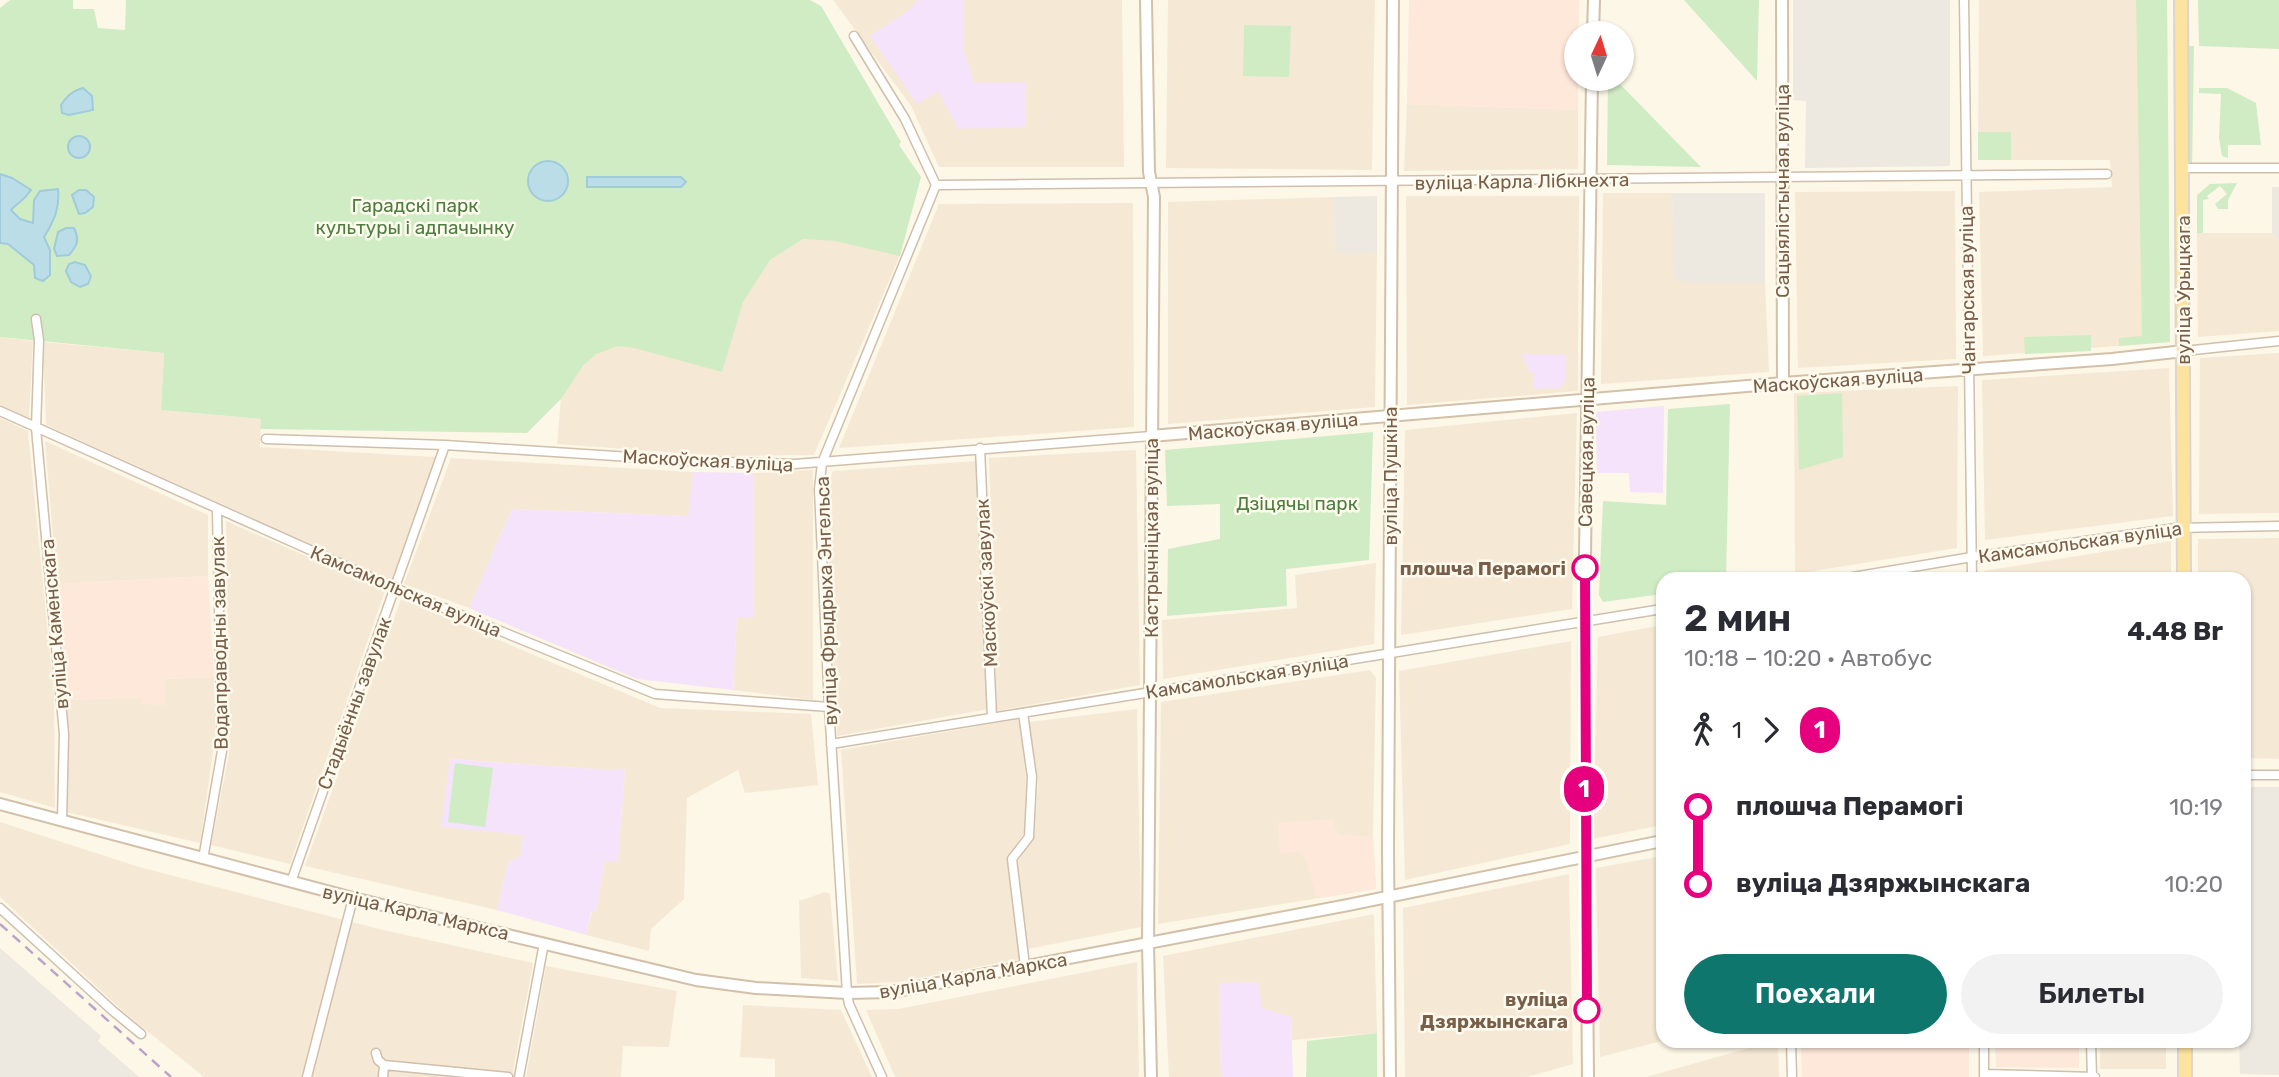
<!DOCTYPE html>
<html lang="ru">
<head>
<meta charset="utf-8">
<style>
  body { margin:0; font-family:Rubik,sans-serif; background:#f2f2f3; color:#2b2b33; height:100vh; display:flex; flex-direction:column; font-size:26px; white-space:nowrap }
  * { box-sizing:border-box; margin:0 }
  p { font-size:23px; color:#7c7c81 }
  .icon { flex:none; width:38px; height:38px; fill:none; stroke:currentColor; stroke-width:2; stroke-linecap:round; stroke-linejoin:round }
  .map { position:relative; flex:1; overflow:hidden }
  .sheet { position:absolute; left:1656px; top:572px; width:595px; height:476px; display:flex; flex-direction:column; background:#fff; border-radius:21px; box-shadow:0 2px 5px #0004 }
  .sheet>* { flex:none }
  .badge { padding:0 14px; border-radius:23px; font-size:24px; line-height:46px }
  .needle { width:46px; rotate:4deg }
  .buttons { position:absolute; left:1564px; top:21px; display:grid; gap:14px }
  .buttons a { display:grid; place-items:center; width:70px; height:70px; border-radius:50%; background:#fff; box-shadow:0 2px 5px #0004; font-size:35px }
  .map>.badge { position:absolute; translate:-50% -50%; box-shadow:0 0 0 4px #fff }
  .legs { display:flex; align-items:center; gap:10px; height:77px; padding:0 28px; font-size:23px }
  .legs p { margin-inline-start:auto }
  .overview { display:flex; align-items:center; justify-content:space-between; height:119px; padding:0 28px }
  h1 { font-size:38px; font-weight:600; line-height:52px }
  .cta { display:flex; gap:14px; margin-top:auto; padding:14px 28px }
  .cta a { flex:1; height:80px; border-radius:42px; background:#0f766e; color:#fff; font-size:28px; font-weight:600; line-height:80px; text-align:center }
  .cta a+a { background:#f2f2f3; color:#2b2b33 }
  ul { padding:0 28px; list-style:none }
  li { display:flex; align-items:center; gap:24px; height:77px; font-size:26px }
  li i { display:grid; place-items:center; width:10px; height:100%; margin:0 9px; background:currentColor }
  li i::after { content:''; width:18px; height:18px; margin:-9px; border:5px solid; border-radius:50%; background:#fff }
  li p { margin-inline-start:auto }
  li:first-child i { background:linear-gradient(#0000 50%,currentColor 0) }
  li:last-child i { background:linear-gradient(currentColor 50%,#0000 0) }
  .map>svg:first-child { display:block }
</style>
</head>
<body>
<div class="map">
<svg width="2279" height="1077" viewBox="0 0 2279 1077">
  <rect width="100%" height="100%" fill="#fdf7e7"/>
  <path fill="#f5e9d5" d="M833 0H1122L1124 167H939L911 106Z
    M1168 0H1375L1372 170 1166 168Z
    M1979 0H2167L2170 342 1983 356 1979 192 2112 187 2110 160H1978Z
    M1407 104 1578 110V169L1404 171Z
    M1955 191 1956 359 1798 368 1795 192Z
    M1603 193H1672L1673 224 1697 283H1765L1769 372 1601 384Z
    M1406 196H1579L1578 391 1407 405Z
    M1334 197 1335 253H1377L1375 407 1168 424V202Z
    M1133 203 1134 427 839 448 939 204Z
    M2197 233H2272L2279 240V331L2198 337Z
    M802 238 836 241 900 255 814 455 720 456 557 444 561 399 573 377 596 353 742 301 770 259Z
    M0 337 33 341 29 418 0 405Z
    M43 342 164 353 161 410 261 419 260 447 436 457 393 581 46 425Z
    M2279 353V513L2199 514 2200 358Z
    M2169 368 2173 516 1985 540 1982 380Z
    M1958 386 1957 548 1795 574 1794 393Z
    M1577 413 1572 609 1401 635 1405 430Z
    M0 418 28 431 54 696 55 808 0 792Z
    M45 441 208 515V576L57 584Z
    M1136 450 1140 685 997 711 989 458Z
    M451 458 693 472 689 516 512 509 469 608 404 584Z
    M977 461 989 709 837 736 825 492 833 471Z
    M813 470V700L733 690 737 617H754L753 473Z
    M226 521 385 591 290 864 211 845 229 754Z
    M2279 538V759L2244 758V579H2198V539Z
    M2171 541V579H1984V571Z
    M1376 563 1374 644 1163 679 1162 620 1297 608 1295 575Z
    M401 599 660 708 811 714 818 785 745 793 738 770 687 798 684 899 651 929 649 951 586 935 592 911 596 912 605 861H618L625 769 609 770 450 759 523 835 521 855 508 863 497 910 305 866Z
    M1662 625V825L1593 839 1598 637Z
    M1571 641 1570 844 1405 880 1399 671Z
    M1370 670 1376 678 1373 837 1376 889 1158 924 1161 702Z
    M214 677 216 731 200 843 66 812 69 759 67 700 142 697 164 704 165 679Z
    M1137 709 1141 927 1027 949 1017 863 1035 835 1038 780 1029 722Z
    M1019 719 1026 779 1024 833 1008 856 1020 959 898 982 857 984 841 750Z
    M0 822 139 867 379 929 533 963 512 1077H204L125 1013 0 897Z
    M1662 856V1041L1600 1057 1596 868Z
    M1569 874 1573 1064 1527 1077H1405L1403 908Z
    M825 892 830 894 838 981 801 978 799 901Z
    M1374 914 1377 1033 1292 1040 1291 1018 1262 1008 1219 983 1221 1077H1169L1163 956Z
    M1137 962 1139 1077H895L866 1010 898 1009Z
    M546 966 677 991 669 1047 623 1046 621 1077H526Z
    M743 1005 841 1010 872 1077H775V1059L740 1057Z
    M1774 1041H1778L1779 1077H1646Z
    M2100 1041H2166V1069H2100Z"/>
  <path fill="#fee8da" d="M1409 0H1579L1578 110 1407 104Z
    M208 576 214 677 166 679 164 705 142 704V697L67 700 57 584Z
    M1332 819 1338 834 1373 837 1376 889 1316 898 1307 862 1300 852 1280 853 1278 823Z
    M1801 1041H1969V1077H1802Z
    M1995 1041H2079V1068L1996 1067Z"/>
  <path fill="#ede8e0" d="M1793 0H1950V166L1805 168 1806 101 1793 100Z
    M2272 187H2279V240L2272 233Z
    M1672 193H1765V283H1697L1674 280Z
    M1377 196V253L1335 254 1334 197Z
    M2244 787H2279V1075L2240 1074 2239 1041H2244Z
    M0 948 101 1036 98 1041 139 1077H0Z"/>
  <path fill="#f4e3fa" d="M918 0H964L963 47 974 83 1026 82V127L958 129 938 91 917 104 870 36 906 12Z
    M1521 354 1566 355V381L1560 388 1533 389V372H1528L1527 365Z
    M1664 406 1663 493 1630 492 1629 473H1597L1596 412Z
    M693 472 753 473 754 617H737L733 690 637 679 469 608 512 509 688 516Z
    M450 759 609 770 625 769 618 862 605 861 596 912H591L586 935 497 910 508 863 521 855 523 835 441 827Z
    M1258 982 1262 1008 1291 1017 1293 1077H1221L1219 983Z"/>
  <path fill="#d0ecc4" d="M10 0H73V9H94L98 28 125 30 126 0H810L821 6 901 142 899 145 921 177 900 256 835 241 803 239 770 260 743 302 722 372 634 348 618 346 596 354 583 366 561 399 527 433 260 429 261 419 161 410 164 353 0 337V8Z
    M1684 0H1759L1757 81Z
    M2136 0H2167L2170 342 2119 346V338L2142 336Z
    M2198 0H2279V49L2199 46Z
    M1244 25 1291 26 1289 77 1243 76Z
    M2182 46H2194L2192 168H2183Z
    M1608 79 1617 81 1701 167 1607 165Z
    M2199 88H2227L2256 103 2261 145H2228V158L2222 156 2219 138 2221 94 2199 93Z
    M1978 132H2011V160H1978Z
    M2237 183 2228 200V209H2218L2215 204 2227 194 2220 186 2207 196 2209 199 2203 200V233H2197V195L2210 184Z
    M2091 335V351L2025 354 2024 337Z
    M1842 393 1843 457 1799 470 1797 396Z
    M1730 404 1726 579H1662V594L1603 602 1599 595 1603 501 1666 505 1668 409Z
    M1373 432 1369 560 1286 569 1287 606 1167 616 1168 549 1220 539V504L1167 506 1165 450Z
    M455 763 493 768 485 827 448 822Z
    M1377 1033V1077H1306L1307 1041Z"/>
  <path fill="#badde8" stroke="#a0cbda" stroke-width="2" d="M83 88 92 96 93 110 69 115 62 113 61 105C67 96 72 91 83 88Z
    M68 147a11 11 0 1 1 22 0a11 11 0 1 1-22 0Z
    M528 181a20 20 0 1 1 40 0a20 20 0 1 1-40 0Z
    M0 174 12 178 31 190C23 202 18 202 11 210L20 219 33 223 34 200 40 191 58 189C60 208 54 221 44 237L50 250V275L43 281 35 278 34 265 8 244 0 243Z
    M587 177H681L686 182 681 187H587Z
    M79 190H86L94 197 93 207 85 213 79 214 72 195Z
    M66 228H74C80 240 77 246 69 255L57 256 54 249 58 232Z
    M75 262 85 265 91 276 88 284 80 287 71 282 66 271 69 264Z"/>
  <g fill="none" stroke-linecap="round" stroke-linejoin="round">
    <g stroke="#cfbfac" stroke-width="11">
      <path id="street" d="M1964 0 1972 579
        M854 36 905 119 936 185 822 463 819 489 829 707 847 993 849 1004 882 1077
        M2183 168H2279
        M936 185 2107 174
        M36 319 39 340 36 428 64 734 62 821
        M2184 351 2279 341
        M0 411 395 588 655 694 829 707
        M266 439 445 445 692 461 795 464 1151 436
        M980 448 992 717
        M1841 579 1972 557 2176 528 2279 526
        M1023 713 1032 777 1029 837 1012 859 1025 966
        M831 744 1662 609
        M2244 775H2279
        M203 859 222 751 217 510
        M291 882 445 445
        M0 908 113 1011 141 1034
        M1791 1041 1792 1077
        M1984 1041V1077
        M2091 1041 2092 1077
        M376 1053 378 1060 384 1065 508 1077
        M1984 1074 2095 1077
        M307 1077 353 898
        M383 1077 384 1065
        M519 1077 544 943"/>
    </g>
    <g stroke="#d3c0a9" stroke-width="14">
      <path id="secondary" d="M1146 0 1149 172 1154 197 1148 944 1151 1077
        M1782 0 1783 383
        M1593 33 1594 0
        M1151 436 1783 383 2112 359 2184 351
        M0 804 353 898 696 980 756 988 847 993 891 992 1348 905 1662 841
        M1390 1077 1388 849 1393 0
        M1588 1077 1584 622 1592 79"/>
    </g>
    <g stroke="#dcd5d0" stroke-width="16">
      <path id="primary" d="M2181 0 2184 579
        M2185 1041V1077"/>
    </g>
    <use href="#street" stroke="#fff" stroke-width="8"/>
    <use href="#secondary" stroke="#fff" stroke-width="10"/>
    <use href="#primary" stroke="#fde39e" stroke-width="12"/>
    <path stroke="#bba4c8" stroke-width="2.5" stroke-dasharray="10 7" stroke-linecap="butt" d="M0 924 171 1077"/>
  </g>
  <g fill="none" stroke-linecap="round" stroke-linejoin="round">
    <g stroke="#fff" stroke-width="16">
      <path id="line-1" d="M1585 568 1587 1010"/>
    </g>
    <use href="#line-1" stroke="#e6007e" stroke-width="10"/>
  </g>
  <g fill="#fff" stroke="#e6007e" stroke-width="3.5">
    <circle cx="1585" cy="568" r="12"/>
    <circle cx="1587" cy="1010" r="12"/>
  </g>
  <g text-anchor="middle" stroke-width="5" stroke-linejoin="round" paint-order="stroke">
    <g font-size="19" fill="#785f4a" stroke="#fffaee">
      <text transform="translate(1522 181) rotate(-1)" y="7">вуліца Карла Лібкнехта</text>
      <text transform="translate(1782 191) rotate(-90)" y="7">Сацыялістычная вуліца</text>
      <text transform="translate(1967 290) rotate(-91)" y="7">Чангарская вуліца</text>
      <text transform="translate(2183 290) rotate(-90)" y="7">вуліца Урыцкага</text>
      <text transform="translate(1838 380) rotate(-4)" y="7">Маскоўская вуліца</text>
      <text transform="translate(1273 426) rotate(-5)" y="7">Маскоўская вуліца</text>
      <text transform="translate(1586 452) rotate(-89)" y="7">Савецкая вуліца</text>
      <text transform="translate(708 460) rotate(3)" y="7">Маскоўская вуліца</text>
      <text transform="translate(1390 476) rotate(-90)" y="7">вуліца Пушкіна</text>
      <text transform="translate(1151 538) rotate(-90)" y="7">Кастрычніцкая вуліца</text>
      <text transform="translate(2080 542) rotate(-8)" y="7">Камсамольская вуліца</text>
      <text transform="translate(986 583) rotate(-93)" y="7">Маскоўскі завулак</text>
      <text transform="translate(406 591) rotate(23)" y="7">Камсамольская вуліца</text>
      <text transform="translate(826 601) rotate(-92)" y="7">вуліца Фрыдрыха Энгельса</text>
      <text transform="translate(54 624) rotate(-95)" y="7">вуліца Каменскага</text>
      <text transform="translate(219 643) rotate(-91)" y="7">Водаправодны завулак</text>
      <text transform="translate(1247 676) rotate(-9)" y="7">Камсамольская вуліца</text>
      <text transform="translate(354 703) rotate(-70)" y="7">Стадыённы завулак</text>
      <text transform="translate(416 912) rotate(13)" y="7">вуліца Карла Маркса</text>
      <text transform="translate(973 975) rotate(-10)" y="7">вуліца Карла Маркса</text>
    </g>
    <g font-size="19" fill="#4d7e41" stroke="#fffaee">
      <text x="415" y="212">Гарадскі парк<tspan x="415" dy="22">культуры і адпачынку</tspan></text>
      <text x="1297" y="510">Дзіцячы парк</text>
    </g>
    <g font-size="19" font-weight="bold" fill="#785f4a" stroke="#fffaee" text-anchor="end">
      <text x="1566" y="575">плошча Перамогі</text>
      <text x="1568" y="1006">вуліца<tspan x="1568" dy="22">Дзяржынскага</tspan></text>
    </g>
  </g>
</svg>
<div class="buttons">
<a><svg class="needle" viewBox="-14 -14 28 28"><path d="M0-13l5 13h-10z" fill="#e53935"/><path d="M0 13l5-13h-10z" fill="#7c7c81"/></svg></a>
</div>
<b class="badge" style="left:1584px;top:789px;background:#e6007e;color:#fff">1</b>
<section class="sheet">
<div class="overview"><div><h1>2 мин</h1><p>10:18 – 10:20 · Автобус</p></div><b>4.48 Br</b></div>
<div class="legs"><svg class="icon" aria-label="walk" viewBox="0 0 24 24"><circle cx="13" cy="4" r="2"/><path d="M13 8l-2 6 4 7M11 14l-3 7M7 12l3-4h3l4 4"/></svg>1<svg class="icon" aria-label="forward" viewBox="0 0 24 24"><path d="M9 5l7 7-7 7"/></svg><b class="badge" style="background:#e6007e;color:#fff">1</b></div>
<ul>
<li><i style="color:#e6007e"></i><b>плошча Перамогі</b><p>10:19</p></li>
<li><i style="color:#e6007e"></i><b>вуліца Дзяржынскага</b><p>10:20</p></li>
</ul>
<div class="cta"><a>Поехали</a><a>Билеты</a></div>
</section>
</div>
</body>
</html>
